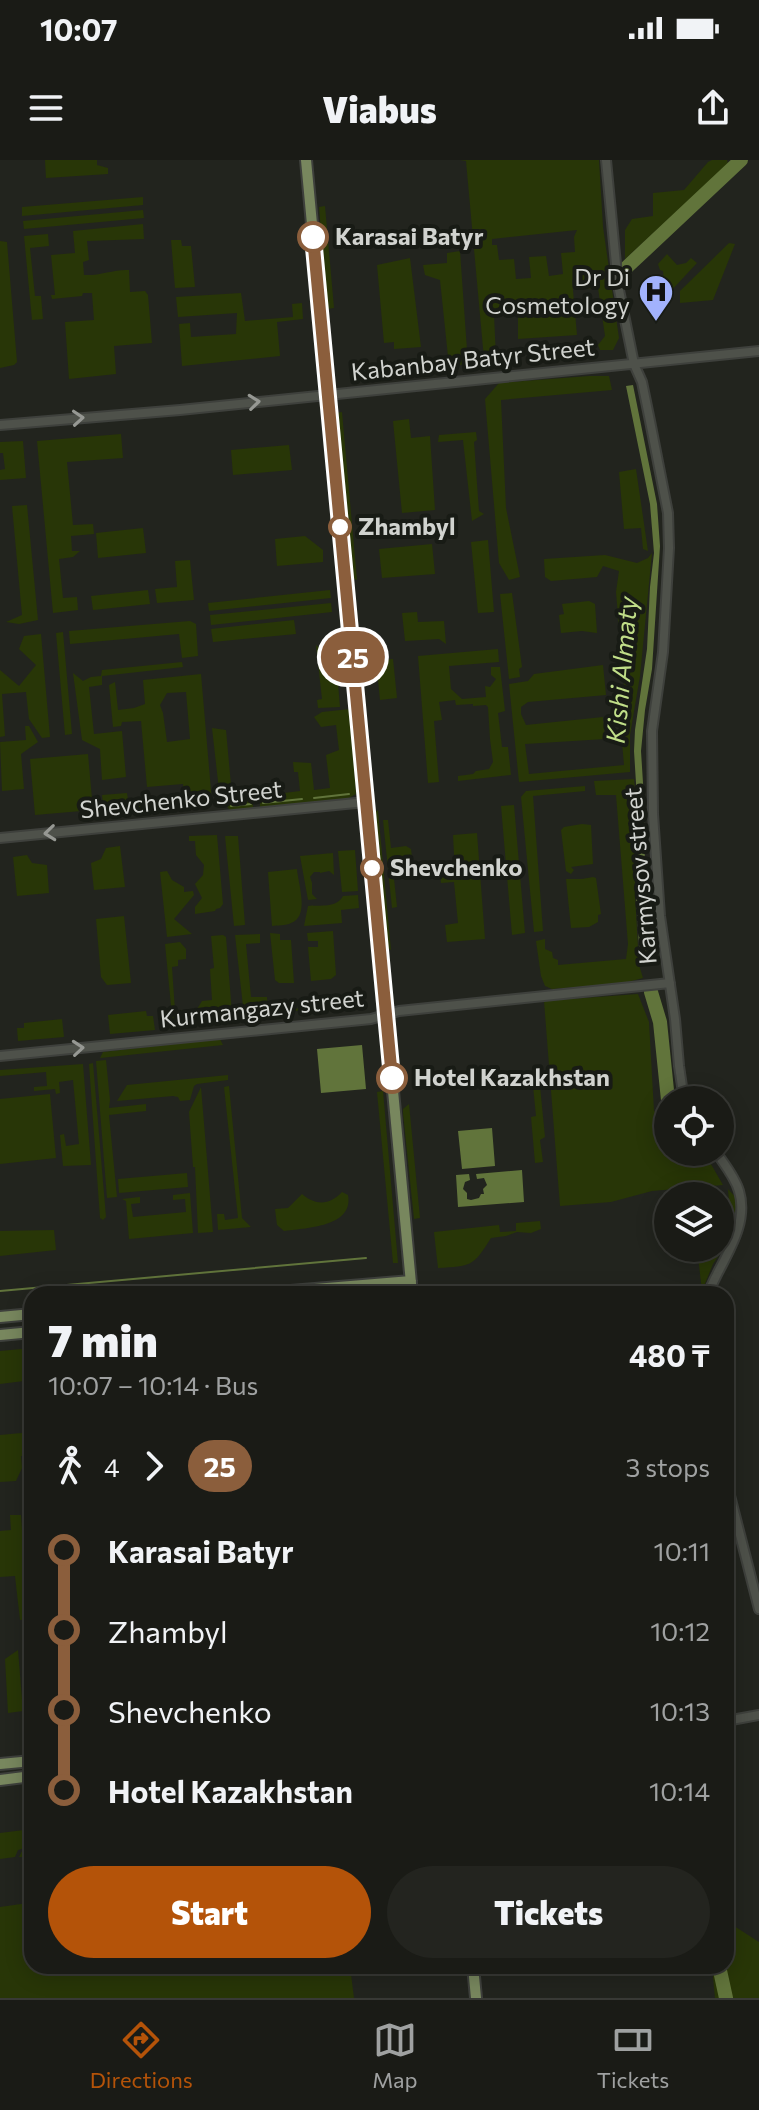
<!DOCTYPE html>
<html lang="en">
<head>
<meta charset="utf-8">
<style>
  body { margin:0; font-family:Commissioner,sans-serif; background:#23241f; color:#f1f3f6; height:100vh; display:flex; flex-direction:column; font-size:30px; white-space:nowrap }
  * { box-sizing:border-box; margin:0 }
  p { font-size:26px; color:#9fa1a1 }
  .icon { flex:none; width:44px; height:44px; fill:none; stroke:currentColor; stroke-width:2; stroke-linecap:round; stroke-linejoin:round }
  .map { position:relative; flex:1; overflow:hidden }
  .side { position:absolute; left:24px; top:1126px; width:710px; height:688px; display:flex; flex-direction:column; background:#1a1b16; border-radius:24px; box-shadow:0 4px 20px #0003,0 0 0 2px #383935 }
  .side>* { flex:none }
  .badge { padding:0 16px; border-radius:26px; font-size:28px; line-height:52px }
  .buttons { position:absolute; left:654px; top:926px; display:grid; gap:16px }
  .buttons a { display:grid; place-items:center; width:80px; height:80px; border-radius:50%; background:#1a1b16; box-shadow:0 4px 20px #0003,0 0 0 2px #383935; font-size:40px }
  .map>.badge { position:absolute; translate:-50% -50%; box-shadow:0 0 0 4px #fff }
  .legs { display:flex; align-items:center; gap:12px; height:88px; padding:0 24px; font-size:26px }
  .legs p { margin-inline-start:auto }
  .summary { display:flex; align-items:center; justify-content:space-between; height:136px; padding:0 24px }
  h1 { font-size:44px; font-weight:800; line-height:60px }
  .cta { display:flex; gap:16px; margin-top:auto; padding:16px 24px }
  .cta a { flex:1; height:92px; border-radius:48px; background:#b45309; color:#fff; font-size:32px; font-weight:800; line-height:92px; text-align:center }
  .cta a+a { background:#23241f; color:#f1f3f6 }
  ul { padding:0 24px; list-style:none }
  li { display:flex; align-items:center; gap:28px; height:80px; font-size:30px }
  li i { display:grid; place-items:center; width:12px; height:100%; margin:0 10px; background:currentColor }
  li i::after { content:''; width:20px; height:20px; margin:-10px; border:6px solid; border-radius:50%; background:#1a1b16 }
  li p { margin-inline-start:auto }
  li:first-child i { background:linear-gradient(#0000 50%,currentColor 0) }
  li:last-child i { background:linear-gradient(currentColor 50%,#0000 0) }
  .status { display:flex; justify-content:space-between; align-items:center; height:56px; padding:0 40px; background:#1a1b16; direction:ltr }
  .status svg { height:22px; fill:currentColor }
  header { display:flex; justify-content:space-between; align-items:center; height:104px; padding:0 24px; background:#1a1b16; font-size:36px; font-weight:800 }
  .tabs { display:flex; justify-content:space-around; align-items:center; height:112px; border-top:2px solid #383935; background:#1a1b16; font-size:22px; color:#9fa1a1 }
  .tabs a { display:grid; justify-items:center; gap:4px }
  .tabs .active { color:#b45309 }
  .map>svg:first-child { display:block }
</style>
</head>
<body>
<div class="status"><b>10:07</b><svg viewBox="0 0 49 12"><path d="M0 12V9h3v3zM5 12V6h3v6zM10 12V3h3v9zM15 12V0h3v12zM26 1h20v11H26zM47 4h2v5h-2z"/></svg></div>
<header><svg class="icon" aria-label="menu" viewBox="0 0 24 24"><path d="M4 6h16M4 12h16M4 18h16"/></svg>Viabus<svg class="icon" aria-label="share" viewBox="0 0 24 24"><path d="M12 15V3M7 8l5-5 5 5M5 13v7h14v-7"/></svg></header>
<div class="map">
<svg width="759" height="1838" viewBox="0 0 759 1838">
  <rect width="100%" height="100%" fill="#22241e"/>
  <path fill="#283607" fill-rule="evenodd" d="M45 0H97V5L108 8V14L46 18Z
    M460 0H599L603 67 619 178 613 190H600L598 185 605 176 598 128 578 129 572 119 577 175 518 179V156L494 155 496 198 484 199 466 1ZM577 70 574 77 575 92 561 93 563 114 549 116 546 96 529 97 531 118 516 119 514 99 499 100 497 85H492V79Z
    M712 0H727L728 4 625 99V70L632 59 653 56V33L684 30 708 2Z
    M143 37V45L22 56V47Z
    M325 46 334 148 327 149 319 47Z
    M143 50 144 58 24 69 23 61Z
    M143 64 144 79 87 81 89 100 83 102 84 115C99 116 115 109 129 110L130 132 145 131 148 135 152 183 114 186 116 214 69 219 65 162 94 160 92 133H83L82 136 52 139 51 135H55L51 95 75 93 73 71Z
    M48 74 49 86 30 88 35 136H41L43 159 32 160 24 76Z
    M171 80H181L182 86H191L195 127 175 128Z
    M0 81 7 82 17 202 14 205 0 208Z
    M729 83 735 84 713 140 680 143V131Z
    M460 91 468 204 449 206 440 120 425 115 423 105 447 103V93Z
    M667 94 677 105 686 103 691 98 697 103 670 132H665L663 111 660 110 658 104Z
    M410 98 421 187 394 189V182L384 183 377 105Z
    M241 133 245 161 293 157 292 144 302 143 303 159 277 162 280 196 182 206 179 164 190 163 191 177 236 174 237 153 178 157 176 137Z
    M589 216H609L612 230 501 240 506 348 520 417 509 420 499 403 485 239 499 223Z
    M342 252 357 420 352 418 336 253Z
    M409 259 411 278 430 276 435 350 402 353 393 261Z
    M476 272 477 280 474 282 479 351 484 354 472 361 463 280 438 282 439 275Z
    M121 274 123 298 67 302 73 365 93 364 94 374 71 376 72 391H80L73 397 59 399 63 438 77 437 78 450 53 453 37 281Z
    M23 281 26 318 0 320V310L5 309 3 293H0V282Z
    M289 285 292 310 233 315 231 290Z
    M636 309 648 391 643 389 641 368 624 369 619 312Z
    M27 345 38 460 19 464 6 462 22 455 12 346Z
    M143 368 146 393 98 398 96 373Z
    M305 376 323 390V402L277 406 275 379Z
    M488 380 494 452 478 453 471 382Z
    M432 384 435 414 382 418 379 389Z
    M652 393 640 516 630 575V612L519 622 509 524 528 521 534 514 603 505 606 535 528 542 521 547V554L526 565 603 557 605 579 525 584 529 614 624 605 622 582 627 566 620 539 625 538 616 432 619 411 603 406 597 417 551 421 545 417 544 399 605 395 637 403 648 398Z
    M190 400 194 440 157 443 155 429 177 427 175 401Z
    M148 430 150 444 93 450 91 436Z
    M330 430 331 438 209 451 208 443Z
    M512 433 522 507 519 509 520 517 509 519 500 434Z
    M589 441 595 444 597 473 582 471 561 473 559 455 564 454 562 444Z
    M331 443 332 452 211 465 210 455Z
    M417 452 418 462 444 461 446 484 439 479 405 481 402 453Z
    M294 460 296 474 213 482 211 469Z
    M190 461 196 464 198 496 182 498 179 474 70 484 69 471Z
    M63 472 72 574 65 575 56 473Z
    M41 474 50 577 42 578 29 559 26 532 2 534 5 576 0 577V510L19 526 36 505 19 489 24 476Z
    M316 485 321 489 335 488 340 547 318 548 317 540 322 539Z
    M498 489 499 502 449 506 451 529 462 539 486 537 485 526 490 527 496 519 491 515V507H500L505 551 498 553 502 587H508L511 615 458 621V616L473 614 476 611 489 609 493 602 490 579 488 547 486 545 473 546V544L456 545 455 540 439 542 442 560 434 561 439 622 428 623 418 496Z
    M393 499 397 538 380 540 376 500Z
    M182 502 183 507 102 516V525L89 527 94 574 122 571 126 617 102 620 100 589 82 580 73 513 83 521 91 517 101 516 102 510Z
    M201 514 212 642 104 652 102 635 127 633 129 647 185 640 183 624 147 627 141 561 122 562 121 566 113 567 109 525 115 522 118 550 134 548 145 544 143 520ZM186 532 190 579 167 582 163 553 160 545 167 533Z
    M350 549 356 634 345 640 260 647V636L300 631 298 612H294L293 602 311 603 314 630 330 628 326 595 339 590 336 565 321 567 314 557 322 552Z
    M25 566H29L38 582 21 594 24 629 2 631 0 582 26 580Z
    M212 568 226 570 232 636H253V650L231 651 220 639Z
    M88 594 93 650 35 655 30 599Z
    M634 619 636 639 635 735 639 805 643 818 624 823 552 829 545 826 541 816 536 781 545 779V789L552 792 553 798 558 800V805L626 799 628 784 616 635H596L594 621Z
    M585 626V631L533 636 543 771 534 772 521 637 526 631Z
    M514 645 525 773 512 775 501 646Z
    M378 650 391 790 385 786 372 655Z
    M383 660H388L391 688 406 686 411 689 413 707 393 709 397 747 392 748Z
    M582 664 591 665 593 704 571 707 574 710 571 714 566 711 561 670 564 667Z
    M477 673 485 779 447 782 445 765 458 763 454 722 441 723 440 714 455 713 453 675Z
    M217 675 223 744 220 748 216 749 215 751 195 754V747L202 738 195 724 203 715 204 705 196 695 195 681H189V676Z
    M225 676H238L245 765 234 766Z
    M120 686 125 727 94 730 91 703 101 699 106 688Z
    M355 690 358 731 342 732 338 691Z
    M333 693 334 715 329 711 320 713V712H314L310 717 312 723V734L317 739 308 740 300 696Z
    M27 695 32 703 47 705 49 733 17 736 13 697Z
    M297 709C298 724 310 756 291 763 286 766 277 765 272 766L268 712Z
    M167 711 172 720 184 727V732L193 731 194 735 174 759 192 774 167 777 160 712Z
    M593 717 596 718 601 754 598 755V762L589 767 571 768 566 719H582Z
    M358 735 359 748 341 750 342 763 304 766 308 746C320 745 337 748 343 736Z
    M124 756 131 823 107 825 101 817 96 759Z
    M333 771 336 815 331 819 311 821 308 787H318V781H308L307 773Z
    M270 773 280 774V780H291L294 823H279L275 820Z
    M260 774V783L246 784 251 837H267L268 850 307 848 306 850 244 855 235 775Z
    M223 775 226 777 232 854 224 855 222 862 173 866 165 784 180 782 186 789V799L178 800V806L172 807 175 851 197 849 202 841 212 840 210 809 214 808 211 776Z
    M638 834 649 862 654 951 668 955V992H704L723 1025 652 1031 611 1042 560 1046 544 841Z
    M146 851 147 856H153L155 870 110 874 108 855Z
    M62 859 64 877 18 881 17 868H24V863Z
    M220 879 223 885 100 898 103 892Z
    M106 900 110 940 109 948 146 944V951L109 955 117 1037 107 1038 96 901Z
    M93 903 106 1057 103 1060 100 1058 89 904Z
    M83 904 91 1005 63 1006 60 975 64 974 66 986 79 984 73 920 59 922 60 933 56 934 55 929 34 931V927L47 926 46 912 0 916V910Z
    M228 915V920L197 924 194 926 190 940 180 941 178 937 173 936 117 941 127 925Z
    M537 921H541L540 926 545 977 540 980 543 1002 535 1003 531 957 536 956 533 926Z
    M229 926 242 1058 251 1067 218 1070 217 1054H224L225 1060 238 1058 224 927Z
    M201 927 213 1072 198 1073 195 1007H193L189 952Z
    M383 931 398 1103H393L377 932Z
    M50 934 56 998 0 1004V939Z
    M409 944 420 1058 414 1059 403 953V949Z
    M187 1013 188 1027 119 1033 118 1019Z
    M728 1029 738 1040 730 1073 723 1089 713 1104 702 1131 697 1088H720V1055L730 1054Z
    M342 1032 348 1035C354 1067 306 1068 284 1071L277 1065 275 1049 288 1048 302 1034C316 1046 330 1045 342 1032Z
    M190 1033 193 1073 129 1079 126 1041 122 1039 140 1037V1043L131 1044 133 1057 186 1052 185 1039 173 1040V1035Z
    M540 1061 541 1069 531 1073 517 1072 506 1076 491 1078C473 1107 471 1106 438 1108L434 1072 499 1065 500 1072 516 1071V1063Z
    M54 1070 56 1090 0 1096V1071Z
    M32 1188V1220L0 1224V1191Z
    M32 1272V1288L29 1289V1296H21L22 1308 16 1321 0 1322V1275Z
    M10 1355H21L23 1385 32 1400V1459L20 1460 15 1416 0 1417V1371L11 1370Z
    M18 1490 23 1551 8 1553 5 1499Z
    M32 1669V1686L18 1690 15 1697 0 1699V1673Z
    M32 1690V1806H329L330 1807 350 1806 354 1838H0V1747L28 1743 22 1697H19L22 1691Z
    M726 1764H731L759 1782V1838H715L712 1807 708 1806H726Z"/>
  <path fill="#61743b" d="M633 225 657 344 660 386 652 509 645 550 641 591 644 639 646 801H640L636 738 637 639 634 591 635 570 647 489 650 427 654 393 650 344 626 226Z
    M362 885 366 929 321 933 317 889Z
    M492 968 495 1006 462 1009 458 971Z
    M522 1010 524 1042 458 1047 456 1015 469 1014 470 1020 465 1022 463 1029 467 1033V1039L471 1040 479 1038 481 1034H484L483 1029 487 1025 484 1018 477 1019 476 1014Z"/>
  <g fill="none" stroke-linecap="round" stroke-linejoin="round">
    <path stroke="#61743b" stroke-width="2" d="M314 638 349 634
      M263 643 302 639
      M231 646 251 644
      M0 1131 366 1098"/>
    <path stroke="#61743b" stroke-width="14" d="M627 107 741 0
      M651 832 660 862 668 940
      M719 1806 726 1838"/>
    <g stroke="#3e403c" stroke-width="12">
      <path id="minor" d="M606 0 618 125 634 204 642 222 650 261 668 353 669 388 663 492 652 571 653 654 660 756 675 859 679 906 684 940
        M0 265 180 250 759 191
        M0 678 366 642
        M0 896 371 859 399 851 670 823
        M708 1134C720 1102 750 1068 739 1031 735 1017 724 1004 716 992
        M726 1320 759 1449
        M726 1561 759 1555"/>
    </g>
    <g stroke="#3e403c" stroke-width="14">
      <path id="major" d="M306 0 412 1134
        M253 1134 411 1121
        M0 1157 32 1154
        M0 1175 32 1172
        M0 1604 32 1601
        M0 1620 32 1616
        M473 1806 476 1838"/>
    </g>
    <use href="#minor" stroke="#4e514a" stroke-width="8"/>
    <use href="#major" stroke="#78875e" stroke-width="10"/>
  </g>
  <defs><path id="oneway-chevron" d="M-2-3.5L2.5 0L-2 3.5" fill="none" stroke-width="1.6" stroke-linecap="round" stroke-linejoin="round" transform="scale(2)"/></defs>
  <g stroke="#969893">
    <use href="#oneway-chevron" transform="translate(254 242) rotate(-6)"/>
    <use href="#oneway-chevron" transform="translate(78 258) rotate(-4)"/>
    <use href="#oneway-chevron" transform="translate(50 673) rotate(174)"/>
    <use href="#oneway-chevron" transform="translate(78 888) rotate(-5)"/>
  </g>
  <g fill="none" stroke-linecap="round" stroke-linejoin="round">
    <g stroke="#fff" stroke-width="18">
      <path id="line-1" d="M313 77 392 918"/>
    </g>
    <use href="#line-1" stroke="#8b5e3c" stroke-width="12"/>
  </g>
  <defs>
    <g id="hospital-pin" transform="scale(1.8)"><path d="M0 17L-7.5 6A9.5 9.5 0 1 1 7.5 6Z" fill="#a2b2fd" stroke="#181b15"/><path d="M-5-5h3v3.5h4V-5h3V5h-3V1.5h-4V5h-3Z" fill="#111"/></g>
  </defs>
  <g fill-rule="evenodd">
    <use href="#hospital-pin" x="656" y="132"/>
  </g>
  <g fill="#fff" stroke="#8b5e3c" stroke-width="4">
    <circle cx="313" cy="77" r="14"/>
    <circle cx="340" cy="367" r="10"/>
    <circle cx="372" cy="708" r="10"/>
    <circle cx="392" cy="918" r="14"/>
  </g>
  <g text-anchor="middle" stroke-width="8" stroke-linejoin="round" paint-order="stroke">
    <g font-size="24" font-weight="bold" fill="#d1d3cf" stroke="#181b15" text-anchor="start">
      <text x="335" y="85">Karasai Batyr</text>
      <text x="358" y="375">Zhambyl</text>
      <text x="390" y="716">Shevchenko</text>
      <text x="414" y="926">Hotel Kazakhstan</text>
    </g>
    <g font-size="24" fill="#d1d3cf" stroke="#181b15" text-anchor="end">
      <text x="630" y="126">Dr Di<tspan x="630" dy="28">Cosmetology</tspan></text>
    </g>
    <g font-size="24" fill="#d1d3cf" stroke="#181b15">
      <text transform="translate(473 200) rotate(-6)" y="8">Kabanbay Batyr Street</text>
      <text transform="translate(181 640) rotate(-6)" y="8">Shevchenko Street</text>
      <text transform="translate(641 716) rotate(-95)" y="8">Karmysov street</text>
      <text transform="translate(262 849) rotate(-6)" y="8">Kurmangazy street</text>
    </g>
    <g font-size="26" font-style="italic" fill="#c0de88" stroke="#181b15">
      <text transform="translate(622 510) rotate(-85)" y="9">Kіshі Almaty</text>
    </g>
  </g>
</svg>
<div class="buttons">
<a><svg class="icon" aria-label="locate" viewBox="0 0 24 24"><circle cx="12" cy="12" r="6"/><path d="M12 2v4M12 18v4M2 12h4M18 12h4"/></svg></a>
<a><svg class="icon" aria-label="layers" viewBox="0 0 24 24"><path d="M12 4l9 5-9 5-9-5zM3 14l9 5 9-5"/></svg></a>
</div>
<b class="badge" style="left:353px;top:497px;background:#8b5e3c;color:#fff">25</b>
<section class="side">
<div class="summary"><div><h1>7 min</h1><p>10:07 – 10:14 · Bus</p></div><b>480 ₸</b></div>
<div class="legs"><svg class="icon" aria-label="walk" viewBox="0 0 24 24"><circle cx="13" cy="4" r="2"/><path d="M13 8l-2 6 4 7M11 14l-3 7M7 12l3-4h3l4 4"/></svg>4<svg class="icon" aria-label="forward" viewBox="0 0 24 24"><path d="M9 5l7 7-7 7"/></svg><b class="badge" style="background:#8b5e3c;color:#fff">25</b><p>3 stops</p></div>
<ul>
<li><i style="color:#8b5e3c"></i><b>Karasai Batyr</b><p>10:11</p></li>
<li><i style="color:#8b5e3c"></i><span>Zhambyl</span><p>10:12</p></li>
<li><i style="color:#8b5e3c"></i><span>Shevchenko</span><p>10:13</p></li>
<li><i style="color:#8b5e3c"></i><b>Hotel Kazakhstan</b><p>10:14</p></li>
</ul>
<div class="cta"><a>Start</a><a>Tickets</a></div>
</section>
</div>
<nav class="tabs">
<a class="active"><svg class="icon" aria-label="directions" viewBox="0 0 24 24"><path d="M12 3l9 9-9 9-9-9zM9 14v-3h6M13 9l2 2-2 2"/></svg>Directions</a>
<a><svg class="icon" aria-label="map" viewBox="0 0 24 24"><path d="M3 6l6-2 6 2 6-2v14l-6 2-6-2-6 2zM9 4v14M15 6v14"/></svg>Map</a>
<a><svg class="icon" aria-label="tickets" viewBox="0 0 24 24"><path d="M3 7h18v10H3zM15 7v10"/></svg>Tickets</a>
</nav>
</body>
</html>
